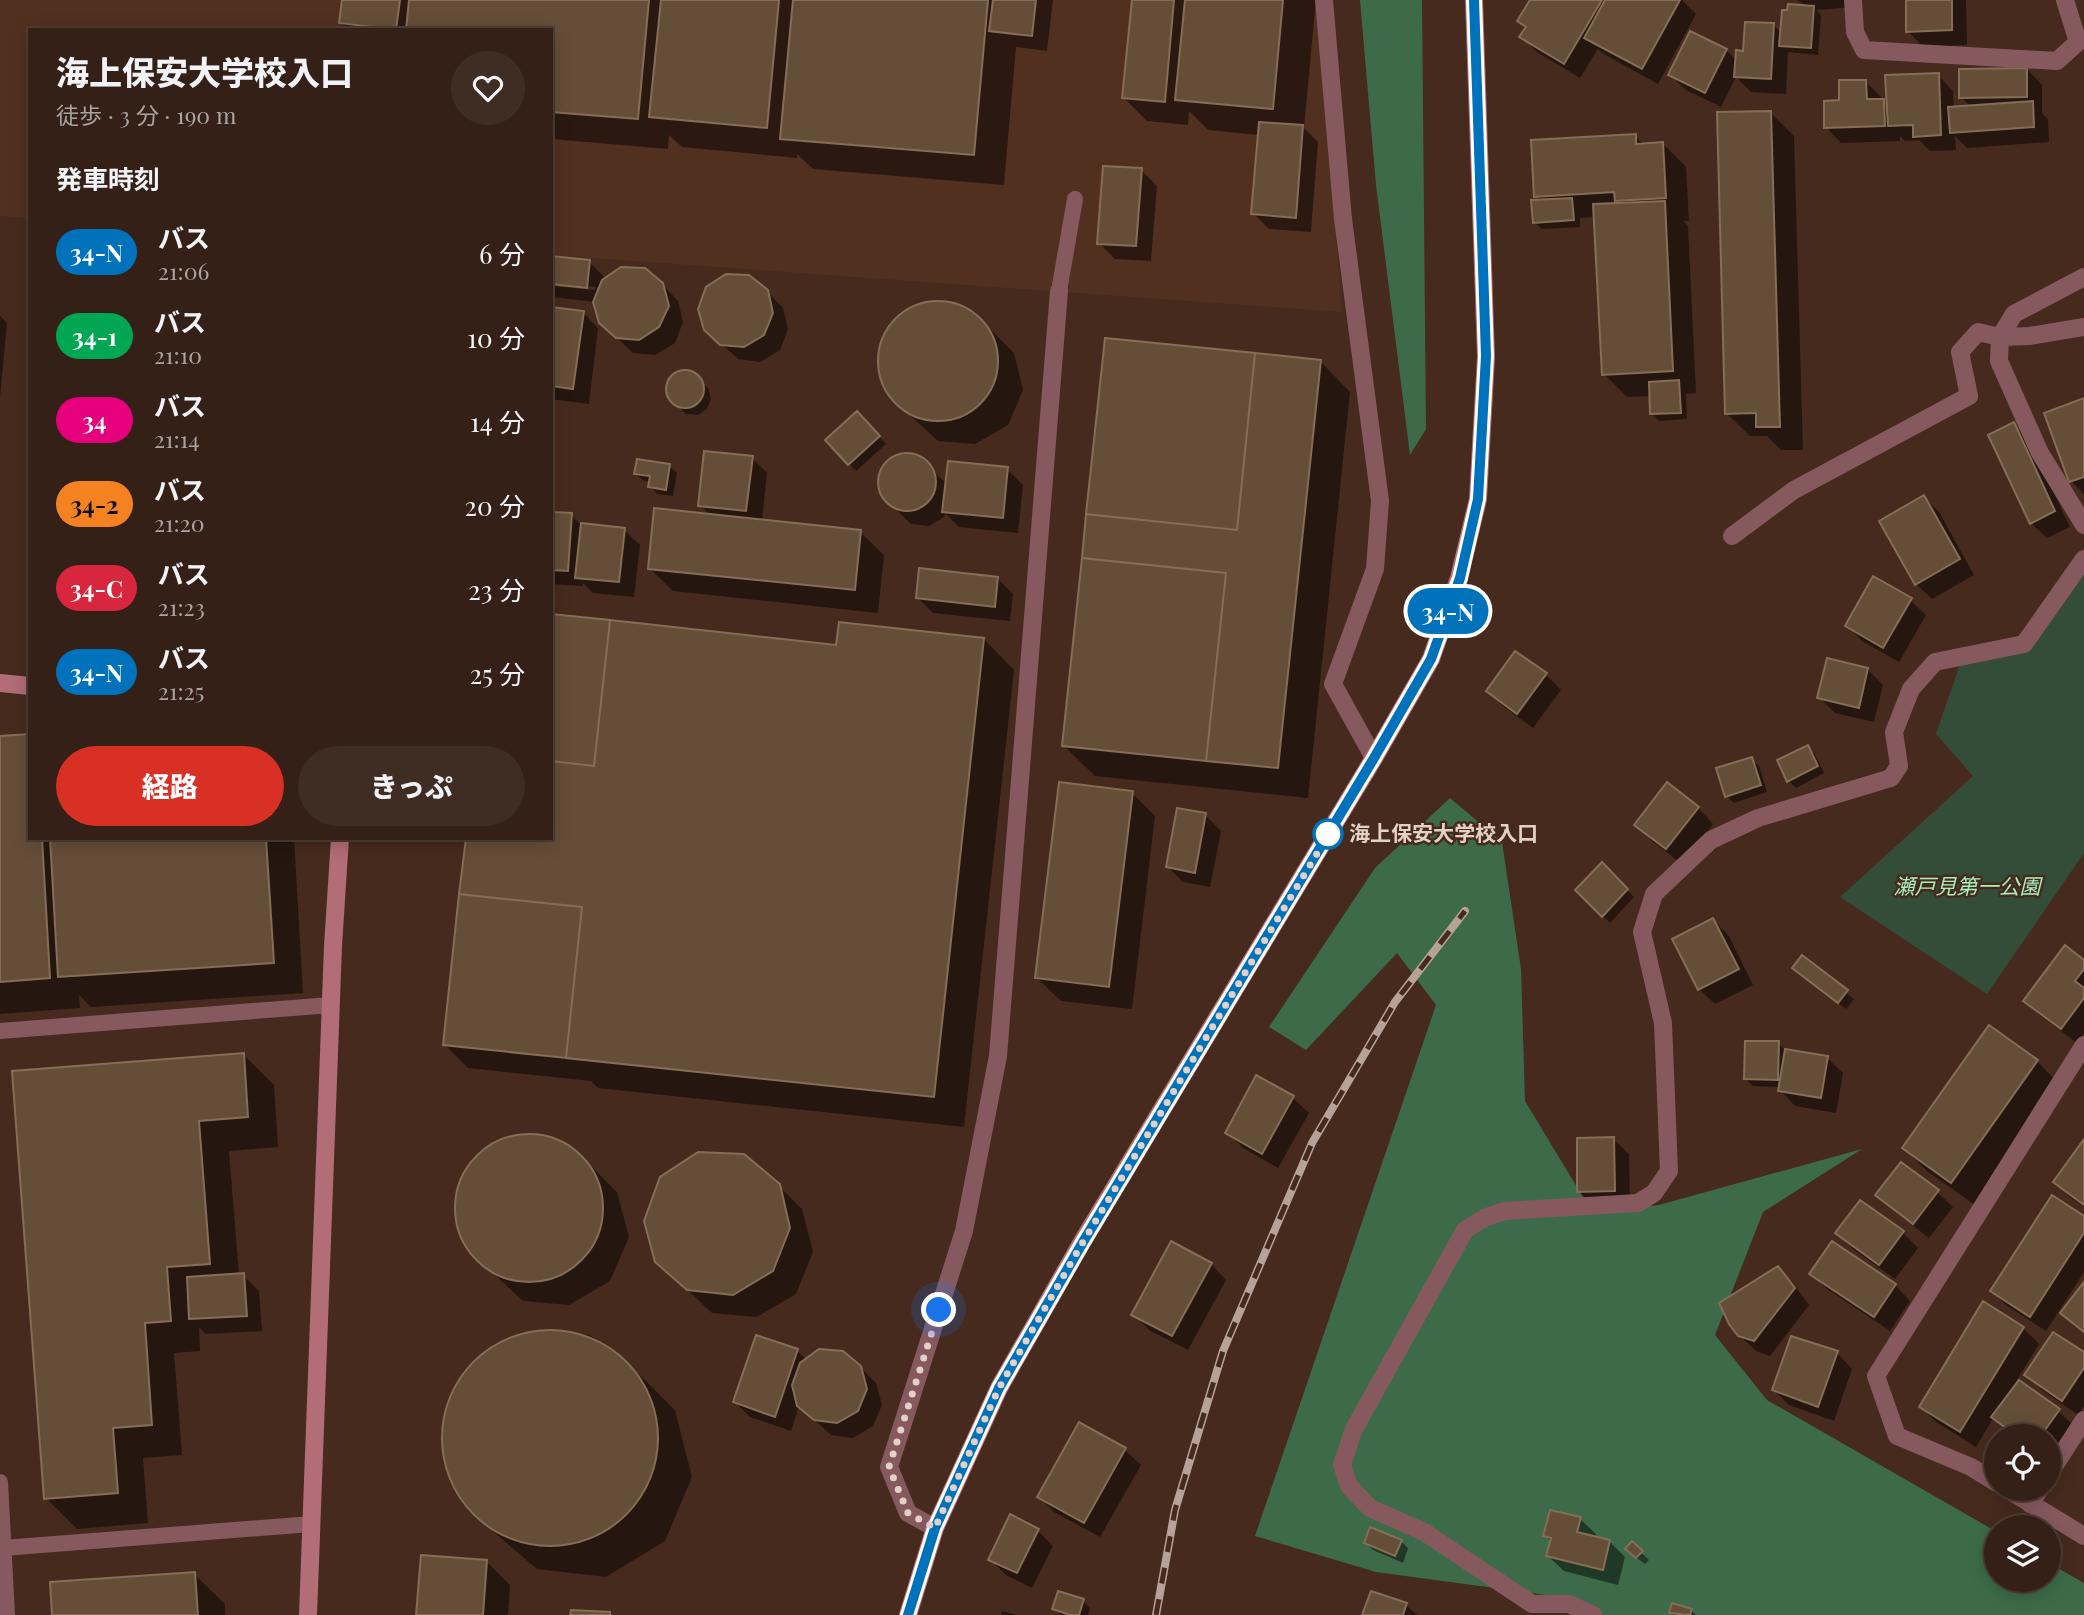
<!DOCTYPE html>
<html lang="ja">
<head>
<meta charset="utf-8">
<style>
  body { margin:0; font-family:"Playfair Display","Noto Sans JP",serif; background:#3f2d23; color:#f1f3f6; height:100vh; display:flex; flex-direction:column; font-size:26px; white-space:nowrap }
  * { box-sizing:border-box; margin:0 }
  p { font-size:23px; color:#a9a3a1 }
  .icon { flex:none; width:38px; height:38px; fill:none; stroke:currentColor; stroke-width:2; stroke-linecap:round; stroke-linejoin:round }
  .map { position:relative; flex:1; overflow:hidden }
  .sheet { position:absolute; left:28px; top:28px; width:525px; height:812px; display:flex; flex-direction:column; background:#342016; border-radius:0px; box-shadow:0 4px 18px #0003,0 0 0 2px #4e3e35 }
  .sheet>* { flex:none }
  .badge { padding:0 14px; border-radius:23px; font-size:24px; line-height:46px }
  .controls { position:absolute; left:1984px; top:1424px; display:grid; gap:14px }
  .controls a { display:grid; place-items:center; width:77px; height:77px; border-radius:50%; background:#342016; box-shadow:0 4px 18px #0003,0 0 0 2px #4e3e35; font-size:35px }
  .you { position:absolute; width:35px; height:35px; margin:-18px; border:5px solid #fff; border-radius:50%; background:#1a73e8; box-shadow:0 0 0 10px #1a73e833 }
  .map>.badge { position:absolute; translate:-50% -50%; box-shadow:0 0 0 4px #fff }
  h2 { padding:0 28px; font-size:26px; line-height:63px }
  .round { display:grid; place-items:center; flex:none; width:74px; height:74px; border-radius:37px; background:#3f2d23 }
  .summary { display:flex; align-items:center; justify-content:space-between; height:119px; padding:0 28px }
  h1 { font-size:33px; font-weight:800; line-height:52px }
  .primary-button { display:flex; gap:14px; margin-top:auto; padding:14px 28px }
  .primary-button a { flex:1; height:80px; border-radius:42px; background:#d93025; color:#fff; font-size:28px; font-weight:800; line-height:80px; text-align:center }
  .primary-button a+a { background:#3f2d23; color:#f1f3f6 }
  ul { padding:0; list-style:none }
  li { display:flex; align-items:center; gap:21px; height:84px; padding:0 28px }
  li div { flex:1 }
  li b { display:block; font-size:26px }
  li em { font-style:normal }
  li .badge { min-width:77px; font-weight:700; text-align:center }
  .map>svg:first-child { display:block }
</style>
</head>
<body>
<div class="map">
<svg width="2084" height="1615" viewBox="0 0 2084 1615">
  <rect width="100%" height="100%" fill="#462a1e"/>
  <path fill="#523020" d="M0 0H1317L1342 312 551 255V30H30V218L0 216Z"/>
  <path fill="#334d39" d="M2084 573V853L1987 994 1840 897 1973 776 1936 734 1960 664 2028 651Z"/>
  <path fill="#3d6b49" d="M1360 0H1422L1426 429 1410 455 1376 185Z
    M1450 798 1502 842 1521 969 1525 1101 1592 1212 1659 1205 1862 1149 1763 1212 1715 1335 1767 1400 1997 1532V1580H2049V1563L2084 1583V1615H1594L1568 1598 1376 1572 1255 1536 1436 1005 1397 953 1306 1050 1269 1027 1375 868Z"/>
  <path fill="#0007" d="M344 0H1053L1047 51 1016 47 1004 185 813 169 797 154V158L682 147 669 135 668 149 551 139V30H348L341 23Z
    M1133 0H1316L1304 128 1318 142 1311 232 1269 229 1253 213 1259 135 1208 130 1189 111 1188 125 1147 121 1124 98Z
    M1532 0H1682L1696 14 1658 84 1602 53 1598 49 1580 78 1537 52 1522 37 1526 29 1519 21Z
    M1796 0H1854L1855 7 1816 10 1821 15 1818 55 1788 52 1786 94 1751 92 1736 77 1721 107 1686 90 1670 75 1726 50 1737 61 1773 25 1782 33 1788 12 1810 7Z
    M1907 0H1966L1967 45 1923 47 1908 31Z
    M2027 69 2042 85V113L2048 119 2049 142 1967 148 1955 136 1956 150 1930 151 1919 140 1905 141 1900 136V141L1841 143 1826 127 1841 102 1865 81 1881 97V101L1888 106 1938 75 1953 91 1954 109 1971 107 1961 97Z
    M1771 113 1794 136 1803 450H1781L1767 436H1750L1726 413Z
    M1635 136 1644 145 1663 144 1686 167 1689 221H1683L1688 226 1696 393 1686 394 1687 419 1659 421 1652 413 1651 396 1627 397 1604 374 1596 217 1580 218V227L1542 229 1534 222 1541 201 1536 196Z
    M1141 170 1157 186 1151 261 1115 259 1099 243Z
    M589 262 606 279 662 284 678 301 683 322 675 343 655 355 633 353 601 322 595 302 551 297V286L595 290 596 287 551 282Z
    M766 291 783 308 788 329 780 350 760 362 738 359 705 329Z
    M922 303 960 305 990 329 1014 353 1023 390 1008 425 975 444 938 441 887 394 878 360 891 324Z
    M551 308 583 312 598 328 589 404 551 399Z
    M0 316 7 323 0 397Z
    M1320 361 1350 392 1308 798 1095 776 1064 746Z
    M681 372H691L708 388 711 399 707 409 698 415 686 414 670 399 667 389 671 378Z
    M2084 400V494L2071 481Z
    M857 413 886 444 856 471 827 440Z
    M2014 425 2029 440 2070 527 2047 538 2031 523Z
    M899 455 917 456 947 484 1007 469 1023 485 1018 533 959 527 946 514 944 517 929 526 911 524 883 497 878 482 885 465Z
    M752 458 767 473 762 521 860 532 884 555 878 613 673 591 649 568 711 516 700 505Z
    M669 466 677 473 673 496 657 494 650 486 651 482 644 481 636 474Z
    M1924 497 1939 512 1974 575 1932 599 1916 584Z
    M551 514 571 515 581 525 624 530 640 545 634 597 593 593 583 583V586L551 584Z
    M997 578 1013 594 1010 621 933 613 918 598Z
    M1910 600 1926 615 1899 662 1862 641 1847 625Z
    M984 639 1014 670 964 1127 598 1088 591 1081 468 1068 445 1045 838 647Z
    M1867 669 1883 685 1874 722 1835 713 1819 697Z
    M1545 674 1561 690 1533 728 1504 707 1488 691Z
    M0 738 30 838H294L303 993 91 1007 79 995 80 1008 0 1014Z
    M1807 747 1815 754 1824 773 1796 788 1789 781Z
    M1752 759 1759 766 1767 792 1734 803 1727 796Z
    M1132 793 1155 816 1132 1009 1061 1001 1037 978Z
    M1698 808 1713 824 1682 864 1652 841 1637 825Z
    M1205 815 1221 831 1210 887 1183 882 1168 867Z
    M1602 865 1634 897 1610 923 1577 890Z
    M1713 920 1729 936 1753 985 1715 1004 1699 989Z
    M1802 958 1854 999 1846 1009 1794 968Z
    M2084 962V1034L2077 1043 2041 1016 2026 1001Z
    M1778 1043 1786 1051 1827 1058 1843 1073 1836 1113 1795 1106 1780 1090V1087L1753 1086 1746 1079Z
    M243 1054 274 1085 278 1147 229 1151 239 1275H243L259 1291 262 1331 206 1334 199 1327 200 1351 174 1353 182 1455 143 1458 148 1523 77 1529 46 1498 14 1073Z
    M2037 1061 2060 1085 1975 1205 1927 1171 1904 1148Z
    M1257 1078 1293 1098 1309 1113 1278 1168 1243 1148 1227 1132Z
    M510 1135 556 1138 593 1168 617 1192 629 1237 610 1281 569 1305 523 1301 466 1248 454 1205 470 1162Z
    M1613 1139 1629 1154 1630 1206 1594 1207 1579 1191Z
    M2084 1142V1207L2070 1197 2055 1182Z
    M778 1185 802 1209 813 1252 796 1294 757 1317 712 1313 657 1261Z
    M1937 1192 1953 1207 1929 1238 1893 1210 1877 1195Z
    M2084 1218V1272L2046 1331 2007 1306 1992 1291Z
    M1902 1232 1918 1248 1895 1279 1853 1249 1838 1233Z
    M1211 1264 1226 1280 1188 1350 1149 1330 1134 1314Z
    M1778 1268 1793 1283 1809 1305 1770 1356 1756 1351 1739 1335Z
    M1812 1274 1895 1285 1910 1301 1890 1331 1827 1289Z
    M2023 1328 2039 1344 2012 1388 2058 1411 2074 1426 2049 1460V1437H2016L1994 1417 1976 1447 1936 1422 1921 1407Z
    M522 1332 590 1335 644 1379 675 1410 692 1477 665 1541 606 1577 537 1569 489 1528 458 1496 441 1435 464 1370Z
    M797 1351 807 1360 860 1367 876 1383 882 1405 873 1426 853 1438 831 1435 799 1406 791 1431 750 1417 735 1402Z
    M1837 1353 1852 1369 1834 1421 1789 1405 1774 1390Z
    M2084 1355V1406L2078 1415 2042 1390 2026 1375Z
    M1080 1424 1125 1450 1141 1465 1100 1537 1054 1512 1039 1496Z
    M1580 1519 1596 1534 1595 1538 1609 1541 1625 1557 1618 1585 1564 1571 1548 1556 1552 1542 1545 1535Z
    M1037 1530 1053 1546 1032 1588 1006 1575 990 1559Z
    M1401 1541 1408 1548 1403 1563 1373 1550 1366 1543Z
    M1632 1544 1649 1560 1645 1564 1634 1556Z
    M487 1562 510 1585 508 1615H418Z
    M194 1574 225 1604V1615H54Z
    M1372 1593 1406 1605 1417 1615H1363Z
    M1083 1601 1090 1608 1088 1615H1060L1054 1609Z
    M1691 1610 1696 1615H1673L1671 1612Z
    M1002 1611 1017 1615H1001Z"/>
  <path fill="#654e38" stroke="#866d56" stroke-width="2" d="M342 0H400L396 30 339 23Z
    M409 0H649L638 119 551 112V30H406Z
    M661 0H779L767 128 649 117Z
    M793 0H988L974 155 780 139Z
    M993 0H1036L1032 36 989 31Z
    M1132 0H1174L1165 102 1122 98Z
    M1185 0H1283L1273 109 1175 100Z
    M1530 0H1602L1564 64 1519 37 1526 27 1517 21Z
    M1605 0H1680L1642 69 1584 38Z
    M1906 0H1952V30L1906 32Z
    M1788 4 1814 6 1811 48 1779 46 1782 10H1787Z
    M1745 22 1774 23 1771 79 1734 77 1736 50 1743 51Z
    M1690 31 1727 49 1705 93 1668 75Z
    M2027 68V97L1959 98V69Z
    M1939 73 1941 135 1913 137V125L1888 126 1885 75Z
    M1839 80H1866L1867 99H1884L1885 126 1824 128V101L1839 100Z
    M2033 101 2034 127 1950 133 1948 107Z
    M1771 111 1780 427H1756V413L1725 414 1717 112Z
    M1259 122 1303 125 1296 218 1251 214Z
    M1636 134V144L1663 142 1666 198 1615 201 1614 192 1534 197 1531 140Z
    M1103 166 1142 168 1136 246 1097 244Z
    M1572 198 1574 220 1533 223 1531 200Z
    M1665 201 1673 371 1602 375 1593 204Z
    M551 256 590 260 587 288 551 284Z
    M621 267 645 268 663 283 669 306 659 327 639 340 616 338 599 323 593 302 602 280Z
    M726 274 749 275 768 290 773 313 764 335 744 347 720 345 704 330 698 309 706 287Z
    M878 361a60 60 0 1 1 120 0a60 60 0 1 1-120 0Z
    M551 307 584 311 573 389 551 386Z
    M1105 338 1255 353 1237 530 1086 514Z
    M1255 353 1321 360 1278 768 1206 761 1226 573 1082 558 1086 514 1237 530Z
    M666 389a19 19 0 1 1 38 0a19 19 0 1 1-38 0Z
    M1679 380 1681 413 1650 414 1649 382Z
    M2084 398V477L2069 482 2044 413Z
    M857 411 880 436 848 465 825 440Z
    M2014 422 2055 511 2030 524 1988 435Z
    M704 451 753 456 746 511 698 506Z
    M878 482a29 29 0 1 1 58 0a29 29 0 1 1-58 0Z
    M637 459 670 464 666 490 648 487 650 476 634 474Z
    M948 461 1008 467 1003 518 942 512Z
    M1924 495 1960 559 1915 585 1879 521Z
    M654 508 861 530 855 590 648 569Z
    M551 512 572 513 568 571 551 570Z
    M581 523 625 528 619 582 575 578Z
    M1082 558 1226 573 1206 761 1062 746Z
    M919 568 998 577 995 607 916 598Z
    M1873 576 1912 598 1883 648 1845 626Z
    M551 614 610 620 594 766 551 761Z
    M610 620 836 645 839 622 984 638 934 1097 566 1058 582 907 459 894 466 838H551V761L594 766Z
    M1515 651 1547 673 1517 714 1486 691Z
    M1827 658 1868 668 1859 708 1817 698Z
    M30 734V838H42L50 978 0 982V736Z
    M1808 745 1818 766 1787 782 1777 760Z
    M1752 757 1761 785 1725 797 1716 768Z
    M1059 782 1133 791 1109 987 1035 978Z
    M1667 782 1699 807 1666 849 1634 825Z
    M1177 808 1206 813 1195 873 1166 867Z
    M50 838H266L274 963 58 977Z
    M1602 862 1628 889 1602 917 1575 890Z
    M459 894 582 907 566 1058 443 1045Z
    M1713 918 1739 969 1698 990 1672 939Z
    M2065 945 2084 960V969L2075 981 2084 988V998L2061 1029 2023 1001Z
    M1802 955 1848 990 1838 1003 1792 968Z
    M1989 1025 2038 1060 1951 1183 1902 1148Z
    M1745 1041H1779L1778 1080 1744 1079Z
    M1785 1049 1828 1056 1821 1098 1778 1091Z
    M244 1053 248 1117 199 1121 210 1264 167 1267 171 1321 145 1323 152 1425 113 1428 118 1493 44 1499 12 1071Z
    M1256 1075 1294 1096 1262 1154 1225 1133Z
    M455 1208a74 74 0 1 1 148 0a74 74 0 1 1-148 0Z
    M1614 1137 1615 1191 1577 1192V1138Z
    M2084 1139V1205L2053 1182Z
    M698 1152 744 1154 780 1184 790 1228 773 1271 733 1295 687 1290 655 1262 644 1221 660 1177Z
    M1901 1162 1939 1190 1913 1224 1875 1195Z
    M2052 1195 2084 1216V1233L2030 1317 1990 1291Z
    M1860 1200 1904 1231 1879 1265 1835 1233Z
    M1171 1241 1212 1263 1172 1336 1131 1315Z
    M1832 1241 1896 1284 1874 1317 1809 1274Z
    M1778 1266 1795 1288 1754 1341 1738 1336 1729 1324 1719 1303Z
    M244 1273 247 1316 189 1319 187 1277Z
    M2084 1282V1332L2060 1313Z
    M1983 1301 2024 1327 1960 1432 1919 1407Z
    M442 1438a108 108 0 1 1 216 0a108 108 0 1 1-216 0Z
    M2053 1332 2084 1352V1368L2062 1401 2024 1375Z
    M756 1335 798 1349 775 1417 733 1402Z
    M1791 1336 1838 1351 1818 1407 1772 1390Z
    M819 1349 843 1351 861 1366 867 1389 858 1411 837 1423 814 1420 797 1406 792 1385 800 1363Z
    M2019 1380 2060 1409 2040 1437H2018L1991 1417Z
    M1079 1422 1126 1448 1084 1523 1037 1497Z
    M1550 1510 1581 1517 1577 1532 1610 1540 1603 1570 1546 1556 1551 1538 1543 1536Z
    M1010 1514 1039 1529 1017 1573 988 1560Z
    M1370 1527 1402 1540 1395 1556 1364 1543Z
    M1632 1541 1643 1551 1636 1558 1625 1549Z
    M421 1555 487 1560 483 1615H416Z
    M195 1572 198 1615H52L50 1582Z
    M1058 1591 1084 1599 1079 1615H1070L1052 1609Z
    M1371 1591 1407 1603 1403 1615H1362Z
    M1672 1603 1692 1609 1690 1615 1669 1613Z
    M571 1610 610 1612V1615H570Z"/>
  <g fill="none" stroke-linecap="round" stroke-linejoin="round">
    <path stroke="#86595f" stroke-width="16" d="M1059 291 1075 199
      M0 1031 331 1005
      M0 1482 7 1615
      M3 1548 312 1524"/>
    <path stroke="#86595f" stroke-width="18" d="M1324 0 1343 219 1380 501 1375 569 1333 684 1374 758
      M1853 0 1855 32 1864 50 2057 61 2078 42 2065 0
      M2084 277 2014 314 2000 337 1999 361 2040 453 2084 525
      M1732 536 1794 490 1969 396 1960 352 1978 332 2000 337 2029 336 2084 327
      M2049 1474 2084 1420
      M1997 1483 1971 1467 1897 1436 1876 1376 2084 1045
      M2007 1489 2084 1536
      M2030 1504 2040 1489
      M935 1528 908 1513 889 1467 964 1231 998 1056 1059 291
      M1593 1615 1569 1604H1532L1424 1532 1370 1508 1349 1486 1342 1465 1354 1429 1465 1230 1484 1218 1504 1211 1638 1203 1654 1193 1669 1171 1663 1023 1642 932 1654 894 1711 840 1758 818 1891 778 1899 766 1894 732 1911 689 1935 662 2024 644 2084 559"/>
    <path stroke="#b36d77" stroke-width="18" d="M0 683 30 686
      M308 1615 333 946 340 838
      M908 1615 935 1528 999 1388 1082 1242 1374 758 1431 659 1459 578 1478 499 1486 357 1474 0"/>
    <g stroke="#b7a298" stroke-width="8">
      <path id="rail" d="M1156 1615 1175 1510 1223 1351 1312 1143 1395 1002 1465 911"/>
    </g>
    <use href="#rail" stroke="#462a1e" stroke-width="5" stroke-dasharray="16" stroke-linecap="butt"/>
  </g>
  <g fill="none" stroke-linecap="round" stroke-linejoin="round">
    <g stroke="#fff" stroke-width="16">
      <path id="line" d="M908 1615 935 1528 999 1388 1083 1242 1374 758 1431 659 1460 578 1478 499 1486 356 1474 0"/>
    </g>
    <use href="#line" stroke="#0072bc" stroke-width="10"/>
    <path stroke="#e3d1c8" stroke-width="7" stroke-dasharray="0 12.6" d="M939 1310 889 1467 908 1513 935 1528 999 1388 1083 1242 1333 827 1328 834"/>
  </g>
  <circle fill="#fff" stroke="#0072bc" stroke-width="3.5" cx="1328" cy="834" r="14"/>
  <g text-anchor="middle" stroke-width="5" stroke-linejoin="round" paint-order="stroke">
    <g font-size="21" font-weight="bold" fill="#e3d1c8" stroke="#462a1e" text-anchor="start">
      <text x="1349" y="841">海上保安大学校入口</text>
    </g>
    <g font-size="21" font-style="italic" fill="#a7efb9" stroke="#462a1e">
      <text x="1967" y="894">瀬戸見第一公園</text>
    </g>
  </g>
</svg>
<div class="controls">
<a><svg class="icon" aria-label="locate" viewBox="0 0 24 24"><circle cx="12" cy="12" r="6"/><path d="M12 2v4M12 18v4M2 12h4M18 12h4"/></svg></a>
<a><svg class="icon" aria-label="layers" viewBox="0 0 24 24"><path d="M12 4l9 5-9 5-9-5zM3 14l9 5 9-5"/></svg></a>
</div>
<div class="you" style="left:939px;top:1310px"></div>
<b class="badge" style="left:1448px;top:611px;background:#0072bc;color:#fff">34-N</b>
<section class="sheet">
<div class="summary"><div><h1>海上保安大学校入口</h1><p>徒歩 · 3 分 · 190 m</p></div><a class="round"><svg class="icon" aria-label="heart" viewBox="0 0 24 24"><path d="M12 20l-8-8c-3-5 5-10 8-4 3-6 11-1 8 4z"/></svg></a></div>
<h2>発車時刻</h2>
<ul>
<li><span class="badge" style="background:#0072bc;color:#fff">34-N</span><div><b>バス</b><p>21:06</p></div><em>6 分</em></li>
<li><span class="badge" style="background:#00a651;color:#fff">34-1</span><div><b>バス</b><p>21:10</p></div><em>10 分</em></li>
<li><span class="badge" style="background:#e6007e;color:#fff">34</span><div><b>バス</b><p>21:14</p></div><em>14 分</em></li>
<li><span class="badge" style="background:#f58220;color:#111">34-2</span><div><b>バス</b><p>21:20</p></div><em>20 分</em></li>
<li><span class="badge" style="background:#d7263d;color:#fff">34-C</span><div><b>バス</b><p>21:23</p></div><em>23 分</em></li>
<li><span class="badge" style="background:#0072bc;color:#fff">34-N</span><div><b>バス</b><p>21:25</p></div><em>25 分</em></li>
</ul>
<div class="primary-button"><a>経路</a><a>きっぷ</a></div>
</section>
</div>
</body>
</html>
